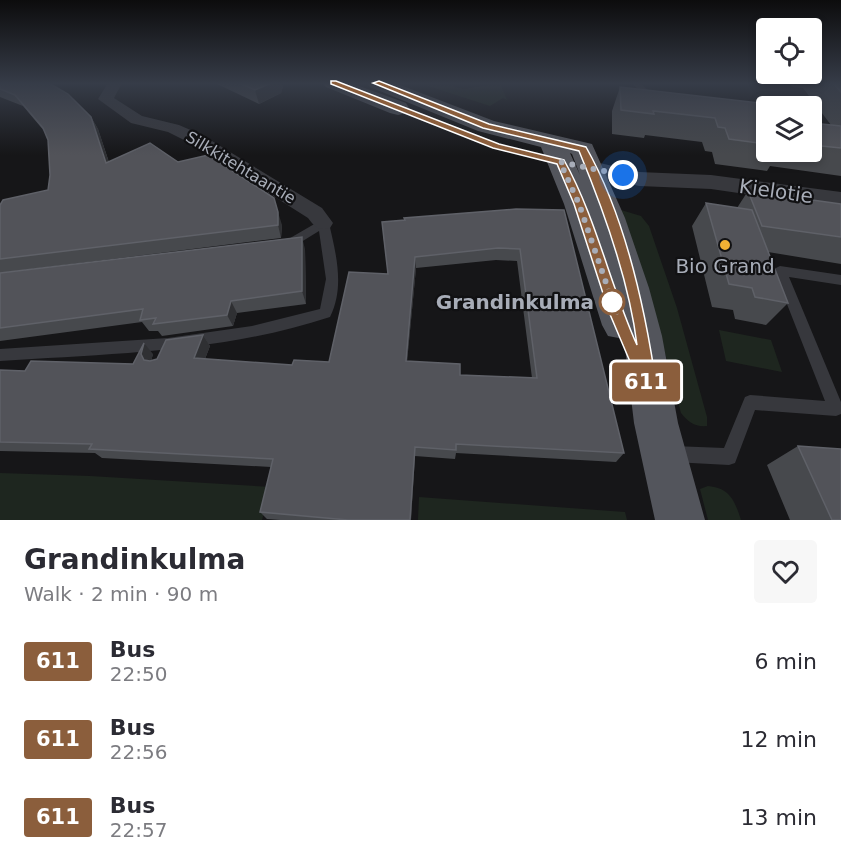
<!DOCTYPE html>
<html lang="en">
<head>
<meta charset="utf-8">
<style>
  body { margin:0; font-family:"DejaVu Sans",sans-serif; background:#f7f7f7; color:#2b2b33; height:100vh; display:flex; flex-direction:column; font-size:22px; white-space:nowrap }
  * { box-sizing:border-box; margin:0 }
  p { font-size:20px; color:#7c7c81 }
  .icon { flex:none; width:33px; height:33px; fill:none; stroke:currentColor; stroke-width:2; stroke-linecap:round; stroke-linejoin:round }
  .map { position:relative; height:520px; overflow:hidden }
  .sheet { display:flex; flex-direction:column; background:#fff; flex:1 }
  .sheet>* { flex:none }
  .badge { padding:0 12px; border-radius:4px; font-size:21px; line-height:39px }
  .fabs { position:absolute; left:756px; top:18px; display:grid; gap:12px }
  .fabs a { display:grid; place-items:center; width:66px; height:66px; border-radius:6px; background:#fff; box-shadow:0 3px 9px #0003; font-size:30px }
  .you { position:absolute; width:30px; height:30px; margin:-15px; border:4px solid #fff; border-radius:50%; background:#1a73e8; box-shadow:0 0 0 9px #1a73e833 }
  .map>.badge { position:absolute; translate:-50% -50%; box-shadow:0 0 0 3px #fff }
  .round { display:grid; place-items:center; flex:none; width:63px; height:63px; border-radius:6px; background:#f7f7f7 }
  .overview { display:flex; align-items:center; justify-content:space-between; height:102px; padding:0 24px }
  h1 { font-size:28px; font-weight:800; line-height:45px }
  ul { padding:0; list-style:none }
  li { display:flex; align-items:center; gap:18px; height:78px; padding:0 24px }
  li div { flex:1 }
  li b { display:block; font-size:22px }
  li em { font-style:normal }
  li .badge { min-width:66px; font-weight:700; text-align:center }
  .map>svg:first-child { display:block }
</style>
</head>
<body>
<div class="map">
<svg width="841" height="520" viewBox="0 0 841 520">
  <rect width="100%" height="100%" fill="#161618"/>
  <path fill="#1e261f" d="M425 83 456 85 454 87 464 89 500 83 507 100 503 98 490 106 428 86 429 84Z
    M621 210 641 216 649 226 677 308 707 417V426C695 427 688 422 681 413L653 308Z
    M719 330 771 340 782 372 726 361Z
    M0 473 90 476 271 487 262 520H0Z
    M708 486C730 488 735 501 741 520H708L700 489Z
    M419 497 625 512 627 520H418Z"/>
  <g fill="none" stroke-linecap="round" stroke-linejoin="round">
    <path fill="#37383d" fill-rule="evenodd" d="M632 83H640L657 99V103H651Z
      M794 100 801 102 798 106H790Z
      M323 219 329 223C336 254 345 287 330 317 224 352 110 354 0 361V349L168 338 252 326 320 309 326 279 319 231 293 247H285L283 244 285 241Z
      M780 266 841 275V285L789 277 841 402V414L836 416 755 410 735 463 729 465 673 462 667 460 665 454 667 448 673 446 724 448 745 397 750 395 825 401 774 271 776 268Z"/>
    <path fill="#37383d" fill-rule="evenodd" d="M108 83H122L114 98 142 116 179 125 202 135 322 208 333 223 330 228C318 231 315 227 308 218L190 143 168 132 131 123 98 99Z"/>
    <path fill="#37383d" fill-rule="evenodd" d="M591 161 639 172 711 175 841 192V208L711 189 639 186 583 173 579 168 583 163Z"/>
    <path fill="#53555c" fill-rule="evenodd" d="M322 83H351L406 103 409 108 406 113 398 115 390 113 326 87Z
      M367 83H395L494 121 592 144 625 218 649 288 662 336 678 423 705 520H655L634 423 624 339 608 336 602 325 564 204 541 147 478 131 370 87ZM570 153 572 154 580 175Z"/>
  </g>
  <path fill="#47494d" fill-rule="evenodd" d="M0 83 91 117 98 129 109 162H178L282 225 281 238 0 273V205L48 190 50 175 48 140 45 132 23 106 0 97Z
    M215 83H284L281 93 259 104Z
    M788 83H841V176L770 166 767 171 715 164 712 152 705 151 702 142 645 135 644 138 612 134V111L620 87 766 106V152H812V123L831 125 803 88 793 87Z
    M748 191 841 204V264L768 252 788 303 766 325 735 319 733 310 712 307 692 226 706 203 737 208Z
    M516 209 624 453 616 462 456 453 455 459 415 456 411 520H280L267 519 260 512 271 467 102 458 95 453 0 451V370L25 371 133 364 153 354 151 361 157 359 203 335 210 346 205 359 292 365 329 362 388 274 383 234ZM496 260 517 261 532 378 460 375 407 362 416 268Z
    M305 249 306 304 237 313 233 326 162 336 158 331H149L142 322 0 341V273Z
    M798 446 841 520H790L767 465Z"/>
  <path fill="#2f3033" d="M271 83H284L281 93 259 104 255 90Z
    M91 117 98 129 113 175 106 163Z
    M278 212 282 225 281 238 278 225Z
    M302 237 305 249 306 304 302 291Z
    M415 257 416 268 406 372V361Z
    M231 301 237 313 233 326 227 315Z
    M203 335 210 346 201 369 194 358Z
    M144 343 153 354 150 365 144 360 141 354Z
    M415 447 411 520H410Z"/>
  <path fill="#525359" stroke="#5f6168" stroke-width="1.5" fill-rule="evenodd" d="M0 83H49L68 94 91 117 106 163 150 143 178 162 208 155 274 198 278 212V225L0 259V205L3 200 48 190 50 175 48 140 43 128 15 95 0 89Z
    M239 83H271L255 90Z
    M833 83H841V92Z
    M620 87 768 104 769 106H766V144L729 139 725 128 718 127 715 118 653 111 654 114 621 110Z
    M812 123 841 126V148L812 145Z
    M748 191 841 204V237L762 226Z
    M706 203 752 210 788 303 755 297 752 288 729 284Z
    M516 209 564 210 624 453 456 444V450L415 447 410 520H348L260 512 273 459 89 449 92 444 0 442V370L25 371 31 361 133 364 144 343 141 354 144 360 150 361 157 359 166 340 203 335 194 358 292 365 294 360 329 362 349 272 388 274 382 222 405 220 404 218ZM498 248 520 249 537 378 460 375V364L406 361 415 257Z
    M302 237V291L231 301 227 315 153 324 156 318 140 320 143 309 0 328V273Z
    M798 446 841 449V520H832Z"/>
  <linearGradient id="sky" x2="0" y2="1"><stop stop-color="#0c0c0d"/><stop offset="0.54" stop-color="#363c48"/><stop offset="1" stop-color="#363c48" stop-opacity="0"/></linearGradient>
  <rect width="841" height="155" fill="url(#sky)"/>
  <path fill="#8b5e3c" stroke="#fff" stroke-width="1.5" d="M331 81H336L499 144 564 160C596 217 610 285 637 345 629 280 604 211 579 151L483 128 373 83 379 81 489 124 586 147C625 216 646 312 657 390L655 395 650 397 645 395 642 390 609 312 574 204 557 164 493 148 331 84Z"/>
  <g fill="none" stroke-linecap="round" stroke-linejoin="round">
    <path stroke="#a8adb8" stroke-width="6" stroke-dasharray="0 10.8" d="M612 302 616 312 579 204 560 162 623 175"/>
  </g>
  <circle fill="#f2b134" stroke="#111113" stroke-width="2" cx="725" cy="245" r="6"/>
  <circle fill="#fff" stroke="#8b5e3c" stroke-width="3" cx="612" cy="302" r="12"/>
  <g text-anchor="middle" stroke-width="4.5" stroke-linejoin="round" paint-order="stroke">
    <g font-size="16" fill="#a8adb8" stroke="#111113">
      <text transform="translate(241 167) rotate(31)" y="6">Silkkitehtaantie</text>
    </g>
    <g font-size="20" fill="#a8adb8" stroke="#111113">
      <text transform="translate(776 191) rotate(8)" y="7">Kielotie</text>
    </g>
    <g font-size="20" fill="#a8adb8" stroke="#111113">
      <text x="725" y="273">Bio Grand</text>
    </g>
    <g font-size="20" font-weight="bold" fill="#a8adb8" stroke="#111113" text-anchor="end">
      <text x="594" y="309">Grandinkulma</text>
    </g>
  </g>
</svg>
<div class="fabs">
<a><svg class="icon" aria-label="locate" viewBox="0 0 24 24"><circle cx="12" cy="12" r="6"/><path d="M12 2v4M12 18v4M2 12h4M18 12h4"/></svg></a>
<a><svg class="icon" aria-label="layers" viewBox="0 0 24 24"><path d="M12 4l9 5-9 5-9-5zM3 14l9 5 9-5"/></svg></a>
</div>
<div class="you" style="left:623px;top:175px"></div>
<b class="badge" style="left:646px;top:382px;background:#8b5e3c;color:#fff">611</b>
</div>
<section class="sheet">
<div class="overview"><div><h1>Grandinkulma</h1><p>Walk · 2 min · 90 m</p></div><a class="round"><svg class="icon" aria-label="heart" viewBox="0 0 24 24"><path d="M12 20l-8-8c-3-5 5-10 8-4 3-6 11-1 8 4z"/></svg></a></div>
<ul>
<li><span class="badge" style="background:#8b5e3c;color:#fff">611</span><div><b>Bus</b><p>22:50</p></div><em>6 min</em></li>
<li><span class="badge" style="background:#8b5e3c;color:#fff">611</span><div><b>Bus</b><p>22:56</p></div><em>12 min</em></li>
<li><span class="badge" style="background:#8b5e3c;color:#fff">611</span><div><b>Bus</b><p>22:57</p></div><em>13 min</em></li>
</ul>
</section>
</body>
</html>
